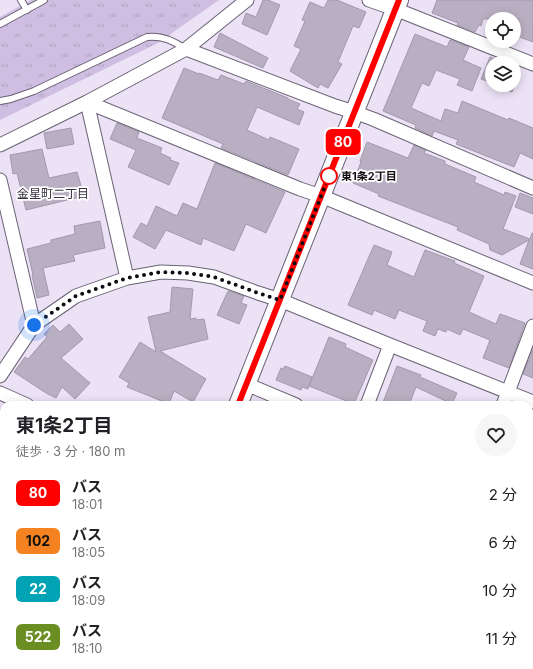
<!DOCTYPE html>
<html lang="ja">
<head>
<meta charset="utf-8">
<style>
  body { margin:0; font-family:Inter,"Noto Sans JP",sans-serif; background:#f6f6f6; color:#202124; height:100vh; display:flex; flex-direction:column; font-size:15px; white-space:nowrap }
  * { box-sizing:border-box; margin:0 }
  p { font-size:13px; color:#757577 }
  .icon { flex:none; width:22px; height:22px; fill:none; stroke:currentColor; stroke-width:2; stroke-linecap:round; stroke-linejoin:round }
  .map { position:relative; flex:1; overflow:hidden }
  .panel { position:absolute; left:0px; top:401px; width:533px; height:268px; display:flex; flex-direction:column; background:#fff; border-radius:12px 12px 0 0; box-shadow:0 2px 10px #0003 }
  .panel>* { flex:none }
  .badge { padding:0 8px; border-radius:6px; font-size:14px; line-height:26px }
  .buttons { position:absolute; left:485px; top:12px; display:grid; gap:8px }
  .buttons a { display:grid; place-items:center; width:36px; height:36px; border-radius:50%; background:#fff; box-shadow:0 2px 10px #0003; font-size:20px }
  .you { position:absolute; width:20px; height:20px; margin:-10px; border:3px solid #fff; border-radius:50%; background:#1a73e8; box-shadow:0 0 0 6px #1a73e833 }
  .map>.badge { position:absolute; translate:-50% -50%; box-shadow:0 0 0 2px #fff }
  .round { display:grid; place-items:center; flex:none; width:42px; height:42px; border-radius:21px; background:#f6f6f6 }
  .overview { display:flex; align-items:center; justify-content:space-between; height:68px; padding:0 16px }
  h1 { font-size:19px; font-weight:700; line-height:30px }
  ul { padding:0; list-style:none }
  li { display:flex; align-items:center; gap:12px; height:48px; padding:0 16px }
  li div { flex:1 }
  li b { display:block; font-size:15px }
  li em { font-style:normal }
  li .badge { min-width:44px; font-weight:700; text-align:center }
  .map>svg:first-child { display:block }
</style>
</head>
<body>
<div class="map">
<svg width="533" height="669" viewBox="0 0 533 669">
  <defs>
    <pattern id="grass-tufts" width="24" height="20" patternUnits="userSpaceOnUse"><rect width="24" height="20" fill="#cfbee2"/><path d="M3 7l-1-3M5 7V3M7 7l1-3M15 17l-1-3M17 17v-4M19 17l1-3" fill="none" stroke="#b1a2c1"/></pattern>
  </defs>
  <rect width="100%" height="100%" fill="#ebe2f6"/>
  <path fill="url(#grass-tufts)" d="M31 0H219L158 43 0 120V17Z"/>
  <path fill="#b8afc2" stroke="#a299ac" d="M263 0H268L280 5 267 35 242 24 246 13 256 17Z
    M328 0H337L366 12 359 28 353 26 338 62 342 64 328 88 320 84 318 88 290 71 301 49 294 46 305 21 302 20 310 2 324 8Z
    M437 0H533V42L514 35V30L519 19H483L481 26 479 25 475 32 457 25 458 23 432 13Z
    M220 33 268 58 263 68 214 47Z
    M415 34 447 47 450 40 469 47 463 60 481 68 472 91 457 85 460 79 436 70 429 86 422 83 411 108 441 121 445 109 458 113 462 101 508 120 509 118 533 128V159L520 153 514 167 456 144 458 140 434 131 432 136 415 128 416 125 383 111Z
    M490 57 502 62V63H492V83L481 79Z
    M184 68 199 74V73L218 80 221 75 244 84 246 81 288 98V99L300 104 297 109 304 112 299 125 257 107 247 130 269 140 270 137 299 149 288 175 221 148 223 144 162 118Z
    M514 74 519 76 512 92 496 85H514Z
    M117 123 139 132 137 138 162 148 160 153 171 158 170 160 179 163 169 185 128 167 136 150 110 139Z
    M71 128 74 144 47 149 44 133Z
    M367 142 408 158 414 145 426 150 424 153 445 161V164L476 177 474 182 504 195 505 192 516 196 503 229 530 239 532 233H533V269L520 264 529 240 502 255 490 250 489 244 457 230 458 227 378 196 379 194 353 183 361 162 360 161Z
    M42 149 49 178 77 172 84 196 26 210 17 173 13 174 10 155Z
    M215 163 285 192 266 233 246 224 234 251 203 238 201 245 166 230 155 249 133 237 141 223 147 226 156 206 177 216 183 203 197 209Z
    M520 193 533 198V214L515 207Z
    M100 221 105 248 73 255 75 261 43 268 49 295 37 298 32 275H33L27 249 51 243V240L75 234 74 226Z
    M374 245 392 252 387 265 414 277 425 250 455 261 454 263 484 276 469 312 496 324 500 314 525 323 509 368 483 358 490 340 463 329 460 335 447 329 446 332 438 329 435 336 423 331 427 321 399 310 395 319 374 310 372 315 348 305Z
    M172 287 193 289 190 319 196 318V320L204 319 208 339 160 351 206 379 193 402 174 391 169 404 127 387 129 383 119 377 140 342 156 352 148 317 170 312Z
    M228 291 244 296 241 303 247 305 239 324 217 315Z
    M69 324 83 339 61 358 90 383 75 399 62 387 56 398 46 393 14 372 25 357 28 359 47 337 44 334 53 325 60 332Z
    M329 337 346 344 345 347 373 360 354 404 309 386Z
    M533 349V378L523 374Z
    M285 366 312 377 308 389 302 387 301 390 276 380 281 368 283 369Z
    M397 366 421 375 420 377 457 393 452 404 416 387 409 405H382Z"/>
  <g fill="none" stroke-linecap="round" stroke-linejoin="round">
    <g stroke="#6a6274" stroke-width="8">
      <path id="lane" d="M21 0 27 10
        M0 24 44 0
        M0 101 11 99 34 91 147 37C162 35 173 41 186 49"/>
    </g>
    <g stroke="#6a6274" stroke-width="15">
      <path id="street" d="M369 0 395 9 533 64
        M186 49 335 106 354 112 373 119 533 188
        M87 102 300 189 321 196 533 283
        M87 102 127 278
        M0 145 87 102 186 49 247 0
        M0 180 34 325
        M0 376 34 325 76 296 127 278 161 272 188 273 214 277 258 293 280 300 390 345 533 402
        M246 384 296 405
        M0 393 27 405
        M367 405 390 345
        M503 405 533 326
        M529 499 533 500
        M529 606 533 608
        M183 665 193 669
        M416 665 426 669
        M26 669 28 665
        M261 669 263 665
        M397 669 398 665
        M531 669 533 663"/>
    </g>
    <g stroke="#6a6274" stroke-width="20">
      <path id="secondary" d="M238 405 399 0
        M0 557 4 555
        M129 669 131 665"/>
    </g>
    <use href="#lane" stroke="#fff" stroke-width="6"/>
    <use href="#street" stroke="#fff" stroke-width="13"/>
    <use href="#secondary" stroke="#fff" stroke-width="18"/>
  </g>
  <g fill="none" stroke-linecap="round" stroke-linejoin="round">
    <g stroke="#fff" stroke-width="9">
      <path id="line" d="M238 405 399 0"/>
    </g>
    <use href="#line" stroke="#f00" stroke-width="6"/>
    <path stroke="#0f0c12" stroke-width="4" stroke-dasharray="0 7.2" d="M34 325 76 296 127 278 161 272 188 273 214 277 258 293 280 300 329 176"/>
  </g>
  <circle fill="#fff" stroke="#f00" stroke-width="2" cx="329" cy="176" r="8"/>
  <g text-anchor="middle" stroke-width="3.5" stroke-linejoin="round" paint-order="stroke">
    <g font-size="11" font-weight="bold" fill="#0f0c12" stroke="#fff" text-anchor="start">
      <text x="341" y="180">東1条2丁目</text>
    </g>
    <g font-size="12" fill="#37303f" stroke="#fff">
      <text x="53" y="198">金星町二丁目</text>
    </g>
  </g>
</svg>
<div class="buttons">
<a><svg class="icon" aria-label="locate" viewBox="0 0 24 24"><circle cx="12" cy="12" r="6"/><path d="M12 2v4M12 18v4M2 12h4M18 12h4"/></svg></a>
<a><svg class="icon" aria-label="layers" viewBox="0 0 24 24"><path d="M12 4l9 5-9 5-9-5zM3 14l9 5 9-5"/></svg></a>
</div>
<div class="you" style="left:34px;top:325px"></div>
<b class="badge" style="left:343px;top:142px;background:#f00;color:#fff">80</b>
<section class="panel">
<div class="overview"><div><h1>東1条2丁目</h1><p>徒歩 · 3 分 · 180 m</p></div><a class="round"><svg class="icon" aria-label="heart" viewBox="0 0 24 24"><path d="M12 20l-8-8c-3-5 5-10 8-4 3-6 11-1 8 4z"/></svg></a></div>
<ul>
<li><span class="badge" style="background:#f00;color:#fff">80</span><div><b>バス</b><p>18:01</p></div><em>2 分</em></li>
<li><span class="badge" style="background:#f58220;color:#111">102</span><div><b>バス</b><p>18:05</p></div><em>6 分</em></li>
<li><span class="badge" style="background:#00a3b4;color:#fff">22</span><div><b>バス</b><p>18:09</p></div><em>10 分</em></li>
<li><span class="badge" style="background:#6b8e23;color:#fff">522</span><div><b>バス</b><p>18:10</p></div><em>11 分</em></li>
</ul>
</section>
</div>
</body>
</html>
